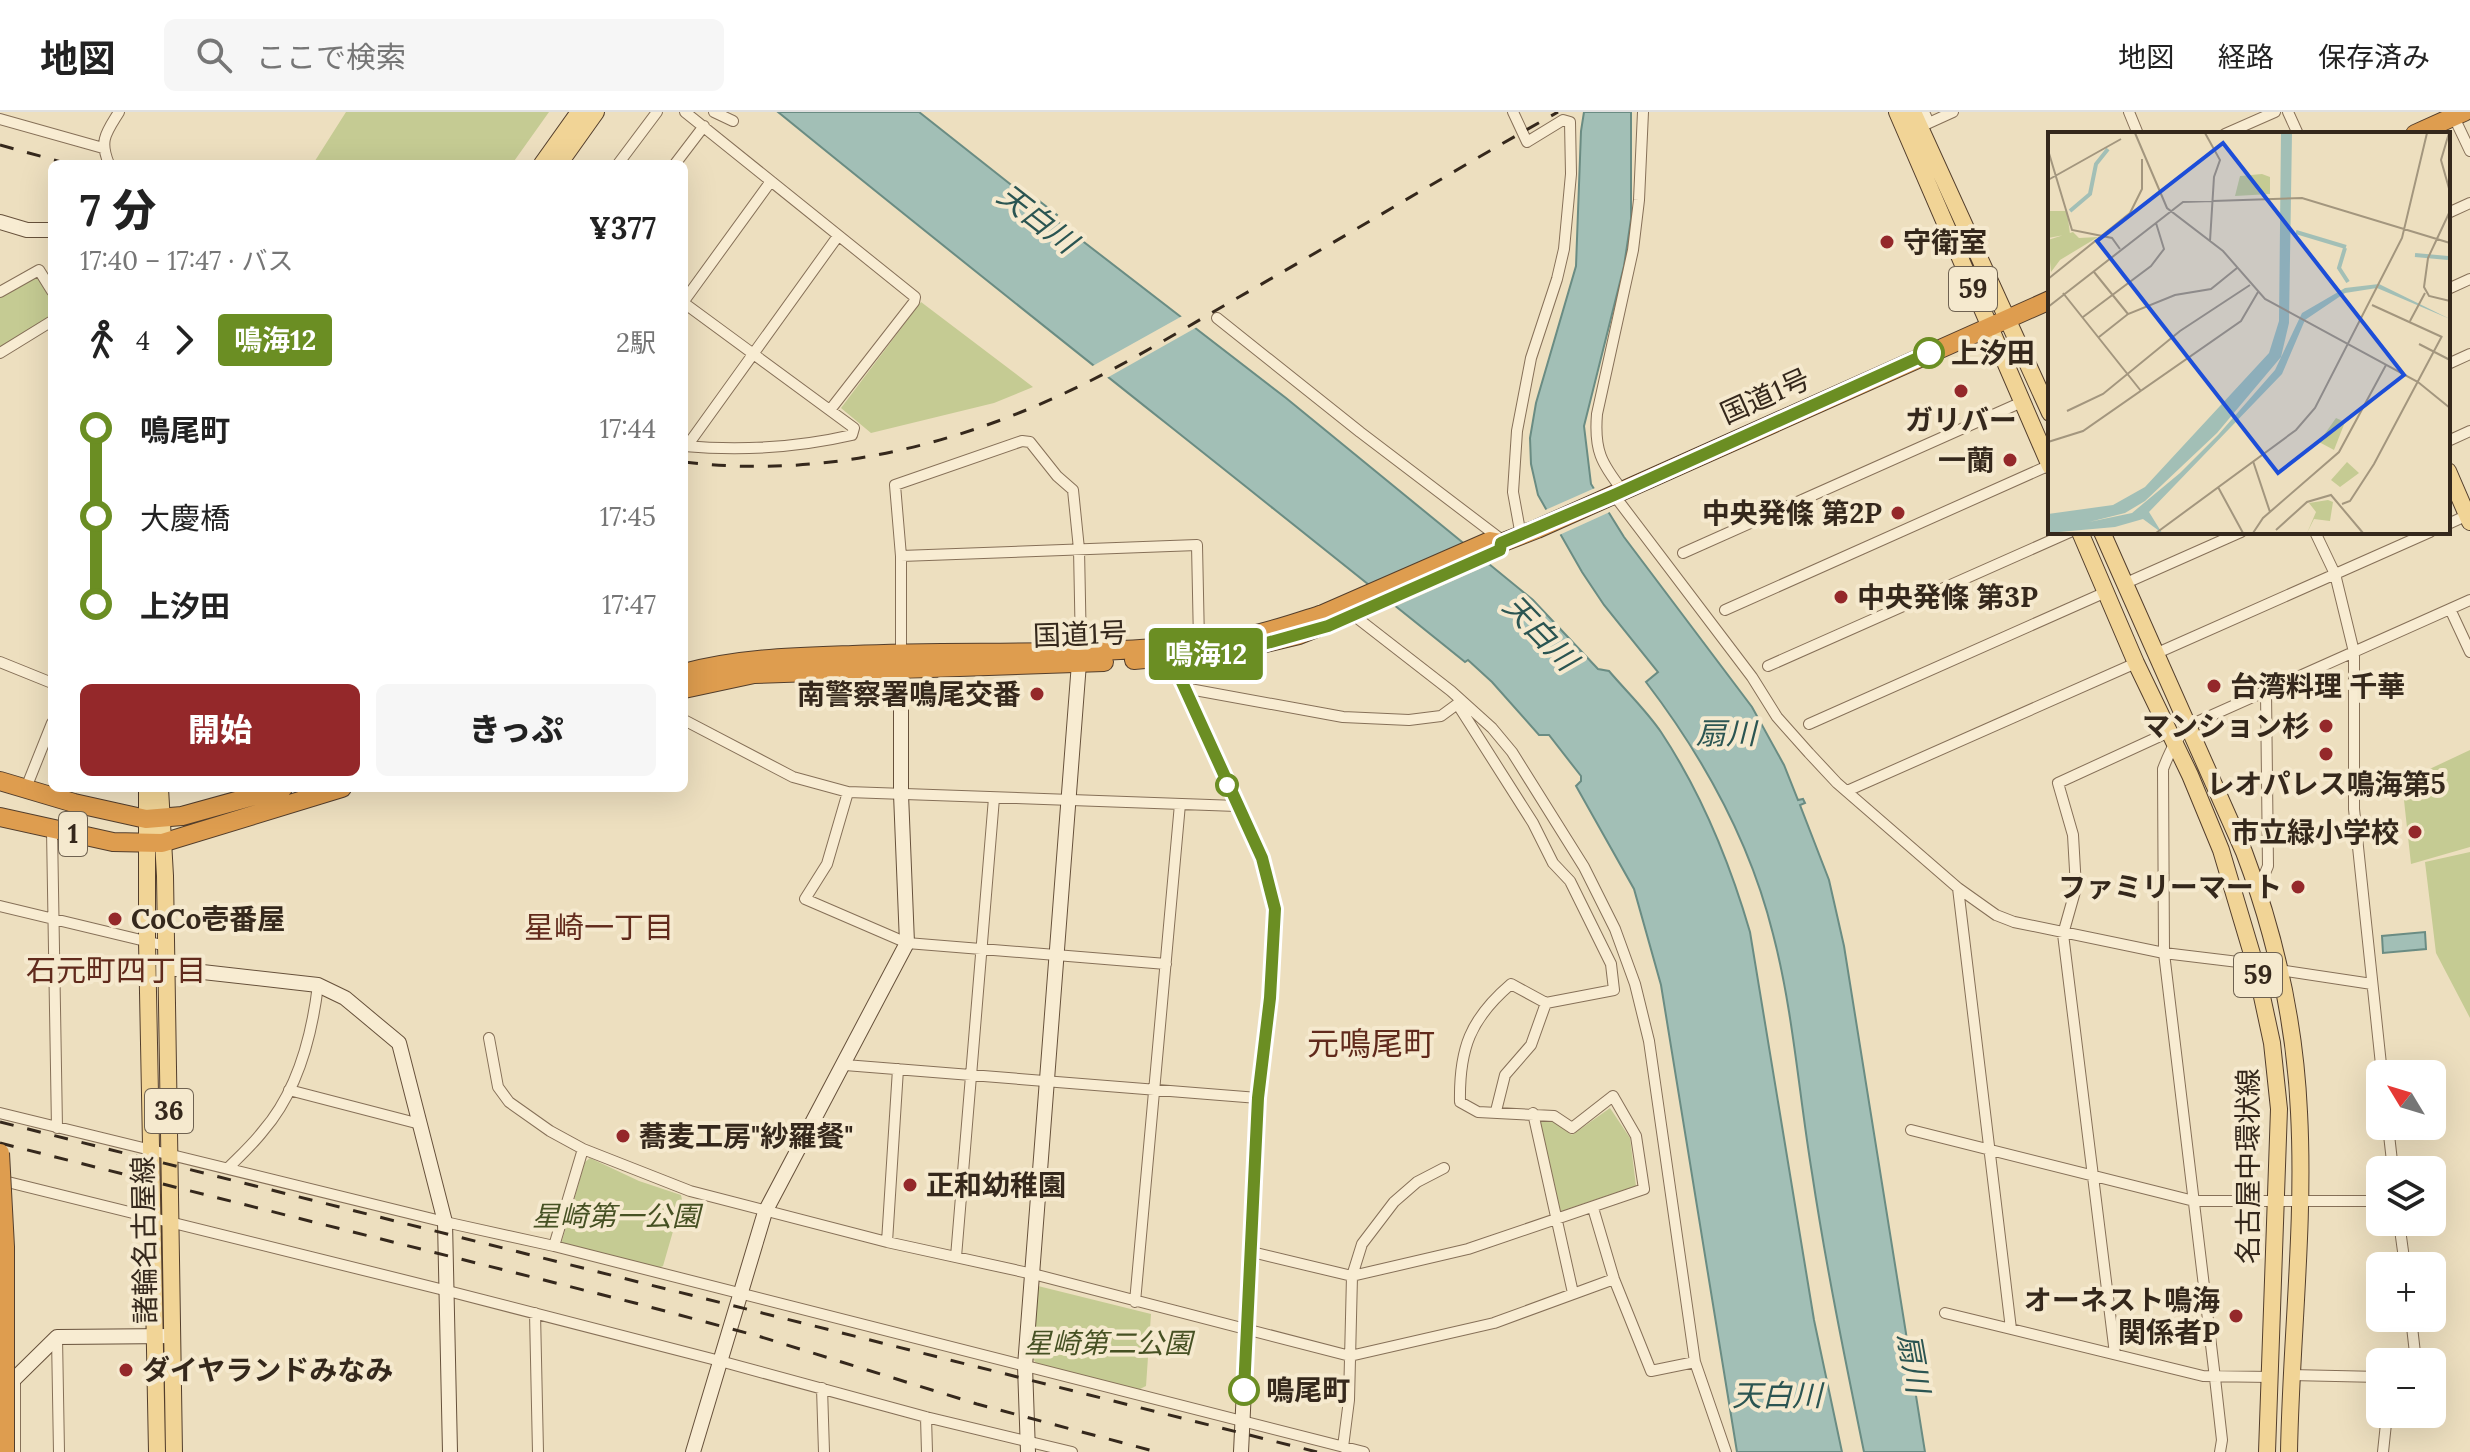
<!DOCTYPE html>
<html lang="ja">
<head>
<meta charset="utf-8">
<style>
  body { margin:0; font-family:Lora,"Noto Sans JP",serif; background:#f6f6f6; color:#222; height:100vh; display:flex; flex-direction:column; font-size:30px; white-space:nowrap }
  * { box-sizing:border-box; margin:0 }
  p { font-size:26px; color:#767676 }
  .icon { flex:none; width:44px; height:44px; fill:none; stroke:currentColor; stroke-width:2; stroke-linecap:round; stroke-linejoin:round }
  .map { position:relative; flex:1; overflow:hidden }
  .drawer { position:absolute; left:48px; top:48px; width:640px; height:632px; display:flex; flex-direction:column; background:#fff; border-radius:12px; box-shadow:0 8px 32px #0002 }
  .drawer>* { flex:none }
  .badge { padding:0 16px; border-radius:6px; font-size:28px; line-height:52px }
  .needle { width:52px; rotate:308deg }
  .buttons { position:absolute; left:2366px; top:948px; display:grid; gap:16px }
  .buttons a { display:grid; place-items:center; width:80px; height:80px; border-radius:12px; background:#fff; box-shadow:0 8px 32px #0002; font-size:40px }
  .map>.badge { position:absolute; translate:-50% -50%; box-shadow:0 0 0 4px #fff }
  .legs { display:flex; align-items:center; gap:12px; height:88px; padding:0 32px; font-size:26px }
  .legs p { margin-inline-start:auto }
  .summary { display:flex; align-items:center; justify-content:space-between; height:136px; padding:0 32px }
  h1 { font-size:44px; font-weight:800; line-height:60px }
  .button { display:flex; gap:16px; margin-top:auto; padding:16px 32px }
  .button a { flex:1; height:92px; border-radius:12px; background:#94282a; color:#fff; font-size:32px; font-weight:800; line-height:92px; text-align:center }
  .button a+a { background:#f6f6f6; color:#222 }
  ul { padding:0 32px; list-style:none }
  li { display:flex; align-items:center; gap:28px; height:88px; font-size:30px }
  li i { display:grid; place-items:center; width:12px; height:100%; margin:0 10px; background:currentColor }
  li i::after { content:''; width:20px; height:20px; margin:-10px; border:6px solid; border-radius:50%; background:#fff }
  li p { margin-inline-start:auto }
  li:first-child i { background:linear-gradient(#0000 50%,currentColor 0) }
  li:last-child i { background:linear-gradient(currentColor 50%,#0000 0) }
  header { display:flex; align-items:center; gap:48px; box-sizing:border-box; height:112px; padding:0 40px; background:#fff; border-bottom:2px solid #e0e0e0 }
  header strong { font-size:38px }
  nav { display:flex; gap:44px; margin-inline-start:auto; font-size:28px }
  .search { width:560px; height:72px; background:#f6f6f6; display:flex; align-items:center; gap:20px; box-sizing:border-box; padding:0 28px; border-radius:12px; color:#767676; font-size:30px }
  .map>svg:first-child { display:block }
</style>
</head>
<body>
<header>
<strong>地図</strong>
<div class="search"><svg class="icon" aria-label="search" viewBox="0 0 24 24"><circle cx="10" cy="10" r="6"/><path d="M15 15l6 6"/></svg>ここで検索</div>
<nav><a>地図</a><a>経路</a><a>保存済み</a></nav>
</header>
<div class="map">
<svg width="2470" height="1340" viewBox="0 0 2470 1340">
  <rect width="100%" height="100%" fill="#eddfbf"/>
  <path fill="#c5cb93" d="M346 0H549L512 52H313Z
    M35 165C51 174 52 189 52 206L0 237V184Z
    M921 190 1033 275 994 291 871 321 841 296Z
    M2470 638V735L2411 752 2402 670Z
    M2470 740V906L2436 841 2425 750Z
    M1610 996 1630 1026 1636 1074 1558 1100 1538 1012 1547 1005 1572 1023Z
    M590 1046 639 1069 681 1083 682 1088 663 1154 656 1157 561 1132 585 1050Z
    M1038 1174 1151 1202 1146 1274 1138 1278 1037 1252 1033 1247Z"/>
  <path fill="#a2bfb6" stroke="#6a8c83" stroke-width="2" d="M778 0H919L1034 91 1038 88 1057 103 1054 107 1286 286 1533 488 1598 557 1609 559C1626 579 1646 598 1661 620 1702 682 1729 748 1750 820L1814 1208 1842 1340H1737L1661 873 1634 777 1576 674 1581 669V664L1549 623H1539L1492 570 1468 548 1465 550C1237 366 1006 186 778 0Z
    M1584 0H1631V107L1624 154 1584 314 1591 372 1624 425 1752 595 1784 653 1798 688 1803 687 1805 691 1800 693 1829 768 1844 834 1925 1340H1864C1845 1247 1826 1154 1812 1061 1799 983 1793 898 1773 822 1750 729 1704 646 1646 570L1658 560 1604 493 1582 460 1538 383 1531 352 1530 326 1536 291 1576 154 1581 19Z
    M2425 820 2426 837 2383 841 2382 824Z"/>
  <path fill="#eddfbf" d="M1184 203 1199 214 1105 267 1089 256Z
    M1596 373 1612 399 1557 424 1543 399 1595 376Z
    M1466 430 1493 451 1392 496 1365 474Z"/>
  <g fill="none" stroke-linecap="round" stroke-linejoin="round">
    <g stroke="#867058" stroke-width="12">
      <path id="street" d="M685 0 915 185 914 190 830 298
        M714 0 733 9
        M1513 0 1527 30 1563 8 1570 10 1571 62 1564 137 1557 167 1531 246 1517 319 1513 380 1521 424
        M1924 0 1929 11
        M2129 0 2138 22
        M2288 0 2298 22
        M2452 1 2470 39
        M0 7 103 36
        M1920 15 1953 0
        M2225 22 2275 0
        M109 52C99 28 106 21 119 0
        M618 52 657 0
        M675 52 704 14
        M2448 101 2470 91
        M2448 177 2470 167
        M0 180 39 158 52 179
        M684 189 771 69
        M684 191 854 316 852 323C796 336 741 339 684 334
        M1217 206 1360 320 1502 428
        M0 241 52 209
        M2448 252 2470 242
        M2448 329 2470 319
        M687 334 838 124
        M1623 379C1601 351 1594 338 1597 302L1633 138 1639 88 1643 0
        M1614 383 1752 565 1777 605 1809 641 1837 671 1958 776 1996 803 2014 810 2164 841 2215 1266 2222 1328 2220 1340
        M2448 412 2470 402
        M2315 420 2335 462 2354 540V697L2382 962
        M1683 441 2022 290
        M901 444 1197 433 1199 530
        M2126 471 2241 420
        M2450 497 2470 540
        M1725 498 2050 353
        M1352 502 1451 579 1492 616 1512 640 1584 755 1615 817 1635 872 1649 929 1695 1250 1726 1340
        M901 541V444L895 373 1022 329 1030 330 1057 364 1073 378 1079 437 1081 539
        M2155 542 2430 420
        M0 550 52 571
        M1768 554 2070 420
        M1184 576 1343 605 1409 608 1441 604 1460 590
        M684 608 793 665 848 680 1237 694
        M1809 612 2106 480
        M26 676 52 611
        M1847 679 2136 551
        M848 680 827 752 805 787 907 831 1166 852
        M52 718 57 1016
        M1958 776 2011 1217 2203 1264 2270 1265
        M2258 778 2268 754 2266 580
        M0 794 166 834
        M2255 852 2164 841 2163 657C2171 636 2179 619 2199 609L2470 488
        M2279 858 2372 872
        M489 926 498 975 509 990 550 1019 583 1037 690 1079 887 1130 1033 1162 1350 1244 1494 1211 1614 1167
        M845 953 1258 986
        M289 978 420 1012
        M1496 999 1505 963 1531 933 1546 891
        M0 1001 445 1110 554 1134 1364 1340
        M1533 1001 1573 1181
        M2388 1014 2393 1058
        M1911 1018 2194 1089H2380
        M228 1056C240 1044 253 1032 263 1019 297 980 312 923 318 873
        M0 1068 448 1179 720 1249 926 1305 1072 1340
        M1593 1096 1614 1167 1651 1259 1695 1250
        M2399 1110 2405 1154
        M887 1130 898 957
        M554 1134 583 1037
        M1252 1140 1352 1164 1468 1137 1644 1077 1636 1024 1613 984 1572 1016 1554 1004 1478 1000 1460 990C1459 937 1470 907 1511 872L1546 891 1614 878 1611 852 1570 769 1553 751 1533 711 1458 593
        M956 1145 994 686
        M1135 1190 1180 692
        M535 1201 538 1340
        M1945 1201 2011 1217
        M2411 1206 2416 1250
        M57 1225 59 1340
        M2115 1242 2063 822 2076 776 2073 723 2058 671 2169 620
        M2291 1263 2380 1265
        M15 1269V1340
        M822 1276 824 1340
        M926 1305 927 1340
        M1343 1335 1349 1288 1352 1164 1362 1132 1394 1090 1417 1070 1444 1056
        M2383 1340 2387 1302"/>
    </g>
    <g stroke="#67513b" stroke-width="16">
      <path id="secondary" d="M0 110 27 118H52
        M1170 535 1171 546 1262 746 1275 797 1270 886 1258 986 1241 1340
        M167 856 318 873 345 886 399 931 445 1110 450 1340
        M0 1281 57 1225 172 1224
        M693 1340 765 1100 907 831 901 682V547
        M1028 1340 1025 1254 1079 551"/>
    </g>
    <g stroke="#533e2c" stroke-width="18">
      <path id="primary" d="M1897 0 2050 354
        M1913 0 2050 301
        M542 52 579 0
        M559 52 596 0
        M2448 359 2470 410
        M2080 420 2136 551 2190 663 2221 738 2255 852 2272 931 2279 997 2267 1340
        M2102 420 2244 740C2275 822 2295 912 2299 1000 2305 1113 2291 1227 2289 1340
        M147 676V829L157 1340
        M160 676 165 764 174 1340"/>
    </g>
    <g stroke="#533e2c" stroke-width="20">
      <path id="highway" d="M2415 22 2464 0
        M1241 537 1299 523 1357 500
        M1134 548 1200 542
        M684 561C740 546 795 545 853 543 983 537 1118 548 1247 524 1273 519 1298 510 1323 502L1490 429 1501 431 1537 417 2050 188
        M684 577 754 562 1104 550
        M0 669 74 691 146 707 182 704 283 676
        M0 705 113 730 162 731 342 676"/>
    </g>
    <use href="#street" stroke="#f8ecd2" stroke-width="10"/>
    <use href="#secondary" stroke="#f8ecd2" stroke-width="14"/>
    <use href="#primary" stroke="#f1d496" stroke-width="16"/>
    <use href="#highway" stroke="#de9d4f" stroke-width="18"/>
    <path stroke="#35281c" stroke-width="3" stroke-dasharray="14 14" stroke-linecap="butt" d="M0 33 69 52
      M684 350C816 366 945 337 1065 281 1124 254 1183 217 1239 185 1346 124 1451 60 1558 0
      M0 1010 1317 1340
      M0 1031 635 1191 758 1224 977 1292 1157 1340"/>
    <g stroke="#533e2c" stroke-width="20" stroke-linecap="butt">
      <path id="highway-bridge" d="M0 1041 5 1135V1340"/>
    </g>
    <use href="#highway-bridge" stroke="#de9d4f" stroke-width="18"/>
  </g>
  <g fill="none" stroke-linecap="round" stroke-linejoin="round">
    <g stroke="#fff" stroke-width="18">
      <path id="line-1" d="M1244 1278 1258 986 1270 886 1275 797 1262 746 1171 546 1249 536 1328 514 1500 438 1501 431 1614 383 1929 241"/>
    </g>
    <use href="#line-1" stroke="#6b8e23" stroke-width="12"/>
  </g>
  <g fill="#94282a" stroke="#f5e9ce" stroke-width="3">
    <circle cx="1887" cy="130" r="8"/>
    <circle cx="1961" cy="279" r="8"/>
    <circle cx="2010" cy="348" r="8"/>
    <circle cx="1898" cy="401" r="8"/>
    <circle cx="1841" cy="485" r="8"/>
    <circle cx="2214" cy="574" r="8"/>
    <circle cx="1037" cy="582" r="8"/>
    <circle cx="2326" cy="614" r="8"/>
    <circle cx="2326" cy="642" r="8"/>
    <circle cx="2415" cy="720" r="8"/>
    <circle cx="2298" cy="775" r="8"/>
    <circle cx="115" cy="807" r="8"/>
    <circle cx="623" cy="1024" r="8"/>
    <circle cx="910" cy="1073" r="8"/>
    <circle cx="2236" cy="1204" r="8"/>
    <circle cx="126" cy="1258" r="8"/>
  </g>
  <g fill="#fff" stroke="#6b8e23" stroke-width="4">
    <circle cx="1929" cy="241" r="14"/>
    <circle cx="1227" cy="673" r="10"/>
    <circle cx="1244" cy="1278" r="14"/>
  </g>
  <g text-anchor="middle" stroke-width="8" stroke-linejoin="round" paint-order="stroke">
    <g fill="#f5e9ce" stroke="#6f6251" stroke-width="2">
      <rect x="1949" y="155" width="48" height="44" rx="6"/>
      <rect x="59" y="700" width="28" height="44" rx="6"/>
      <rect x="2234" y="841" width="48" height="44" rx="6"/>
      <rect x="145" y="977" width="48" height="44" rx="6"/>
    </g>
    <g font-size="26" font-weight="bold" fill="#35281c">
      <text x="1973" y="186">59</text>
      <text x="73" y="731">1</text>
      <text x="2258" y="872">59</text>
      <text x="169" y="1008">36</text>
    </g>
    <g font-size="28" font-weight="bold" fill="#35281c" stroke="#f5e9ce" text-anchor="start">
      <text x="1903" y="140">守衛室</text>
      <text x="1961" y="318" text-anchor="middle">ガリバー</text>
      <text x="1994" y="358" text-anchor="end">一蘭</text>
      <text x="1882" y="411" text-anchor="end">中央発條 第2P</text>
      <text x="1857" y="495">中央発條 第3P</text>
      <text x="2230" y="584">台湾料理 千華</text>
      <text x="1021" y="592" text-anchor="end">南警察署鳴尾交番</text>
      <text x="2310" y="624" text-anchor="end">マンション杉</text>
      <text x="2326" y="682" text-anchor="middle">レオパレス鳴海第5</text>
      <text x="2399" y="730" text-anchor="end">市立緑小学校</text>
      <text x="2282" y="785" text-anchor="end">ファミリーマート</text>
      <text x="131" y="817">CoCo壱番屋</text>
      <text x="639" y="1034">蕎麦工房"紗羅餐"</text>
      <text x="926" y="1083">正和幼稚園</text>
      <text x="2220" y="1198" text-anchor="end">オーネスト鳴海<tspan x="2220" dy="32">関係者P</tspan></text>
      <text x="142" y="1268">ダイヤランドみなみ</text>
    </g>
    <g font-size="28" font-weight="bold" fill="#35281c" stroke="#f5e9ce" text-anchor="start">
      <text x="1951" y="251">上汐田</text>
      <text x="1266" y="1288">鳴尾町</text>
    </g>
    <g font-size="28" fill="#35281c" stroke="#f5e9ce">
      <text transform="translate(1765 284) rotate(-24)" y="10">国道1号</text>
      <text transform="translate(1080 522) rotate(-2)" y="10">国道1号</text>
      <text transform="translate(2248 1054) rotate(-90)" y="10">名古屋中環状線</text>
      <text transform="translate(144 1128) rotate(-91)" y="10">諸輪名古屋線</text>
    </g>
    <g font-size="28" font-style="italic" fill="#465123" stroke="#f5e9ce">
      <text x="616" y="1114">星崎第一公園</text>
      <text x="1108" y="1241">星崎第二公園</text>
    </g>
    <g font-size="30" font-style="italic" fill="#2b5552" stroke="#f5e9ce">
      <text transform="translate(1037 107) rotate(38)" y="10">天白川</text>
      <text transform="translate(1540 521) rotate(46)" y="10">天白川</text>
      <text x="1726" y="632">扇川</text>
      <text transform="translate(1913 1251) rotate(80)" y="10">扇川</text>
      <text x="1777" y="1294">天白川</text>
    </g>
    <g font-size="30" fill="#612a1c" stroke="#f5e9ce">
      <text x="599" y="826">星崎一丁目</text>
      <text x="116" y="869">石元町四丁目</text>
    </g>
    <g font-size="32" fill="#612a1c" stroke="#f5e9ce">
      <text x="1371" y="943">元鳴尾町</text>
    </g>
  </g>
  <g transform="translate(2048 20)">
    <rect width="402" height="402" fill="#eddfbf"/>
    <path d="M214 42 222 45V62L187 64 192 44ZM0 79H19L22 102 0 106ZM25 100 31 106 50 105 12 128 3 140 0 108ZM288 286 297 290 286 318 271 310ZM299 330 311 341 292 355 283 348ZM280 368 285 370 282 389 266 387 259 401 268 380 261 371Z" fill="#c5cb93"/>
    <path d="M233 1H244L241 191 233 225 169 301 97 369 77 381 41 390 84 381 132 341 170 303 227 238 254 181 297 156 331 152 402 187 329 156 297 161 257 188 234 242 101 380 114 401 95 387 67 395 0 401V382L65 373 97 355 221 221 231 189Z" fill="#a2bfb6"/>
    <path fill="none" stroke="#a2bfb6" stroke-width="4" d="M22 79 42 62 48 32 60 17M248 100 298 115M297 116 291 136 300 150M367 123 400 126"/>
    <path fill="none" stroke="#a3967e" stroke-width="2" d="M87 1 119 76 175 119 217 167 370 250 402 276M157 1 172 28 166 45 162 109M401 1 393 28 402 60M0 18 24 98 64 106 72 117M0 48 73 7M402 79 380 126 376 155 381 164 402 169M46 140 80 182M0 147 82 81 94 57V27M15 161 93 259M324 173 394 205M0 175 135 70 254 66 402 111M35 185 103 134 116 117 108 91M362 189 377 161M51 205 80 182 127 163 163 157 189 136M371 212 402 228M19 279 55 262 132 199 202 153M0 310 35 299 193 189 210 160M205 329 222 380M170 355 195 401M294 372 302 369 326 332 394 204M228 398 259 370 283 363 315 401M108 401 248 298 267 276 354 106 379 1M205 401 215 386 291 320 338 233"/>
    <path fill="#1d4ed8" fill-opacity="0.15" stroke="#1d4ed8" stroke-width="4" d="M175 11 356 243 230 341 49 109Z"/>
    <rect width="402" height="402" fill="none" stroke="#35281c" stroke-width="4"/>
  </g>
</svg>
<div class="buttons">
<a><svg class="needle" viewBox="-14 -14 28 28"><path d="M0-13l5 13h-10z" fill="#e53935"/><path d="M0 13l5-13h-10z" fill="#767676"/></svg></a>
<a><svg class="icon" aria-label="layers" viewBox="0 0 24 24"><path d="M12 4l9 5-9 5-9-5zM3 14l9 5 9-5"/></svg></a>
<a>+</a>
<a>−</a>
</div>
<b class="badge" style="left:1206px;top:542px;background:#6b8e23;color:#fff">鳴海12</b>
<section class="drawer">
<div class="summary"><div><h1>7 分</h1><p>17:40 – 17:47 · バス</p></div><b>¥377</b></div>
<div class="legs"><svg class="icon" aria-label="walk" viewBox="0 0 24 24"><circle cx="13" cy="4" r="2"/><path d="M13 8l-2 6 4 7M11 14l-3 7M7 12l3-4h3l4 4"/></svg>4<svg class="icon" aria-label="forward" viewBox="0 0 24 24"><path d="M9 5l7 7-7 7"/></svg><b class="badge" style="background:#6b8e23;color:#fff">鳴海12</b><p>2駅</p></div>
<ul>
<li><i style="color:#6b8e23"></i><b>鳴尾町</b><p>17:44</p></li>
<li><i style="color:#6b8e23"></i><span>大慶橋</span><p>17:45</p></li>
<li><i style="color:#6b8e23"></i><b>上汐田</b><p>17:47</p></li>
</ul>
<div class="button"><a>開始</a><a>きっぷ</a></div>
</section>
</div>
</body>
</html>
